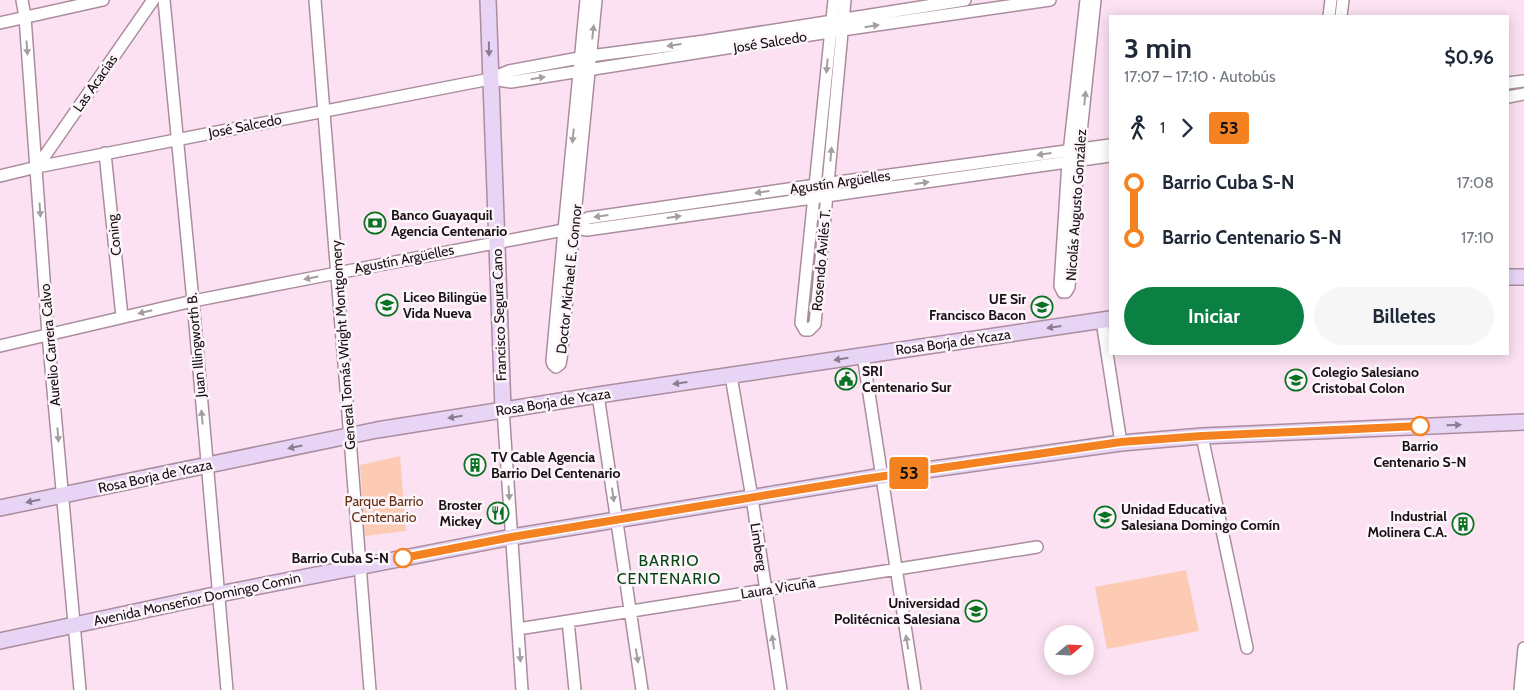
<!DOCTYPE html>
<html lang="es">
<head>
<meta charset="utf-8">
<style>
  body { margin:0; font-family:Cabin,sans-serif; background:#f6f6f7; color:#1f2937; height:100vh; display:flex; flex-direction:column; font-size:19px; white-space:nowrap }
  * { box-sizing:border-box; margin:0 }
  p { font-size:16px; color:#747a83 }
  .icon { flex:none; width:28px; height:28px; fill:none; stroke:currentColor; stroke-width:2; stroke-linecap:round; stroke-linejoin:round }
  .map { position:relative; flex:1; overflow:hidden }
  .side { position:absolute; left:1109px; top:15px; width:400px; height:340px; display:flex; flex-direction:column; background:#fff; border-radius:0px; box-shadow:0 2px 12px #0003 }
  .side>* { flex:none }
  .badge { padding:0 10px; border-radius:4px; font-size:18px; line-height:32px }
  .needle { width:32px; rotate:71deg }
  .fabs { position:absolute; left:1044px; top:625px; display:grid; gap:10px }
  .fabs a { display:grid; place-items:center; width:50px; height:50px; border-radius:50%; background:#fff; box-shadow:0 2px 12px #0003; font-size:25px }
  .map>.badge { position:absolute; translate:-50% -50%; box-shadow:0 0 0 2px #fff }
  .legs { display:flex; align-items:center; gap:8px; height:55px; padding:0 15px; font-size:16px }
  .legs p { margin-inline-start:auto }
  .head { display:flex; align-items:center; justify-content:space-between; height:85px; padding:0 15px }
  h1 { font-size:28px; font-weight:800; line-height:38px }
  .action { display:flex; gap:10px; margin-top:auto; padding:10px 15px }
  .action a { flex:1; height:58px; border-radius:30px; background:#0b8043; color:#fff; font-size:20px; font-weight:800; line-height:58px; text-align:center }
  .action a+a { background:#f6f6f7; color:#1f2937 }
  ul { padding:0 15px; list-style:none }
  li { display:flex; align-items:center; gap:18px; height:55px; font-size:19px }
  li i { display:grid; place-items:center; width:8px; height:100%; margin:0 6px; background:currentColor }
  li i::after { content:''; width:12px; height:12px; margin:-6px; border:4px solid; border-radius:50%; background:#fff }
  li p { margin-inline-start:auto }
  li:first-child i { background:linear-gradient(#0000 50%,currentColor 0) }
  li:last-child i { background:linear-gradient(currentColor 50%,#0000 0) }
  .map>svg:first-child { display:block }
</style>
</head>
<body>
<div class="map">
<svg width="1524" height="690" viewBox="0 0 1524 690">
  <rect width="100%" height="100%" fill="#fbe1f1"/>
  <path fill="#fdcbb3" d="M400 456 406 531 365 536 360 465Z
    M1186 570 1199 631 1107 649 1095 587Z"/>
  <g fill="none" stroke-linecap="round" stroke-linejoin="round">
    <g stroke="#ab8d9f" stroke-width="14">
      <path id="street" d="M22 0 25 17 48 334 80 690
        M164 0 193 301 227 690
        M315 0 370 690
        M586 0 564 230 552 361 553 364 556 367 560 364 561 359 596 0
        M834 0 801 323 805 330H809L815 324 845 0
        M1086 0 1068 162 1060 286 1063 292H1066L1069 287 1078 161 1095 0
        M1329 16 1331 0
        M1341 16 1343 0
        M0 23 103 0
        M492 79 511 82 842 30 1050 0
        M1508 83 1524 81
        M1508 97 1524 94
        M105 153 122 317
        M37 167 153 0
        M0 176 37 167 490 79 509 71 590 56 705 41 965 0
        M574 228 588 218 816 185 1110 145
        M1102 321 1121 443
        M0 346 193 301 337 273 574 228 587 230 1110 156
        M863 355 915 690
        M731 376 752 498 781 690
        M598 395 642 690
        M503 409 522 690
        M1202 436 1247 648
        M568 621 575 690
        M518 629 1037 547
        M1520 690 1524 648"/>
    </g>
    <g stroke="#ab8d9f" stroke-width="18">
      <path id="secondary" d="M488 0 503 409
        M1508 277H1524
        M0 508 377 430 598 395 1110 319
        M0 641 219 594 512 537 883 476 1121 443 1202 436 1524 422"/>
    </g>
    <use href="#street" stroke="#fff" stroke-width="11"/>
    <use href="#secondary" stroke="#e8d5f6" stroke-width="15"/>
  </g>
  <defs><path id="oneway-solid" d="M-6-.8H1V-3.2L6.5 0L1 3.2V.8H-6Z" transform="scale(1.25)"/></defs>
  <g fill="#a39fa1">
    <use href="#oneway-solid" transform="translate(872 26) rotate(-9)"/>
    <use href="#oneway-solid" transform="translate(593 32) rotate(-84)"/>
    <use href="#oneway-solid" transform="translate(674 45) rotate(172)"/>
    <use href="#oneway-solid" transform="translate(27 48) rotate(86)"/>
    <use href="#oneway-solid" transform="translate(827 66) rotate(95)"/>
    <use href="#oneway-solid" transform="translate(538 78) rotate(-9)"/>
    <use href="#oneway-solid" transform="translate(1085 98) rotate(-84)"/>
    <use href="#oneway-solid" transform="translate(573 136) rotate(96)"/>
    <use href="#oneway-solid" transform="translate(831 154) rotate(-85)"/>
    <use href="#oneway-solid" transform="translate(1044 154) rotate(172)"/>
    <use href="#oneway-solid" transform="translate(922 183) rotate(-8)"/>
    <use href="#oneway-solid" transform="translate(762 192) rotate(172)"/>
    <use href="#oneway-solid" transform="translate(40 210) rotate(86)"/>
    <use href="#oneway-solid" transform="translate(601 216) rotate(172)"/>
    <use href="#oneway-solid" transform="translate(674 217) rotate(-8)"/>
    <use href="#oneway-solid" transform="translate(311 278) rotate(169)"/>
    <use href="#oneway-solid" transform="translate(145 312) rotate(167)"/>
    <use href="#oneway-solid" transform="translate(202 417) rotate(-95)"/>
    <use href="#oneway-solid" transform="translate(58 435) rotate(85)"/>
    <use href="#oneway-solid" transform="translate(509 493) rotate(86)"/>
    <use href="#oneway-solid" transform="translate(613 495) rotate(82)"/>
    <use href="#oneway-solid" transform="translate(773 642) rotate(-98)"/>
    <use href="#oneway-solid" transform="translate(907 642) rotate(-99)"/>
    <use href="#oneway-solid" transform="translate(520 655) rotate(86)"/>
    <use href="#oneway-solid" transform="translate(637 656) rotate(81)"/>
  </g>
  <g fill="#8b7c91">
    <use href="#oneway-solid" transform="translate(489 49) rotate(89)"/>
    <use href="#oneway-solid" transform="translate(1054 327) rotate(172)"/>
    <use href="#oneway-solid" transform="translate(841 359) rotate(171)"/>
    <use href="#oneway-solid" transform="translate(680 383) rotate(172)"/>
    <use href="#oneway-solid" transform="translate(455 417) rotate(171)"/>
    <use href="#oneway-solid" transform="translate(1454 425) rotate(-2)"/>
    <use href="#oneway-solid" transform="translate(295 447) rotate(168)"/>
    <use href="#oneway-solid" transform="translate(33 501) rotate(168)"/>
  </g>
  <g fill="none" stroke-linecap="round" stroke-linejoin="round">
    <g stroke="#fff" stroke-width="11">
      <path id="line-1" d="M403 558 512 537 864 479 1121 442 1202 436 1420 426"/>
    </g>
    <use href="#line-1" stroke="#f58220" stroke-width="8"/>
  </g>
  <defs>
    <g id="bank-ring" transform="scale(1.125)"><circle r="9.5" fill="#fcf5f9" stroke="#0c7223" stroke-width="1.5"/><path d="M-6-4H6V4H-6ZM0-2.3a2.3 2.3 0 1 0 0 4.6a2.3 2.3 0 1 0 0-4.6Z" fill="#0c7223"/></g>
    <g id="school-ring" transform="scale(1.125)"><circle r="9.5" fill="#fcf5f9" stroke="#0c7223" stroke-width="1.5"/><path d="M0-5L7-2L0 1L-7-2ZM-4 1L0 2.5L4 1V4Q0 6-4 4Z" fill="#0c7223"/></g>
    <g id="civic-ring" transform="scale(1.125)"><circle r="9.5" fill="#fcf5f9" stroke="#0c7223" stroke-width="1.5"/><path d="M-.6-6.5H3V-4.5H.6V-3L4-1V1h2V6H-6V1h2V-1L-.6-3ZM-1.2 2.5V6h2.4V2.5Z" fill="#0c7223"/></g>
    <g id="building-ring" transform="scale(1.125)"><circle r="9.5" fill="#fcf5f9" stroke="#0c7223" stroke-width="1.5"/><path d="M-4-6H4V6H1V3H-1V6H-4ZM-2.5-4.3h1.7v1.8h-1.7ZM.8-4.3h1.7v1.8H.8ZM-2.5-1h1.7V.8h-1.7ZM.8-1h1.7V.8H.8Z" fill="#0c7223"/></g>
    <g id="restaurant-ring" transform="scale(1.125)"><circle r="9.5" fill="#fcf5f9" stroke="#0c7223" stroke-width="1.5"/><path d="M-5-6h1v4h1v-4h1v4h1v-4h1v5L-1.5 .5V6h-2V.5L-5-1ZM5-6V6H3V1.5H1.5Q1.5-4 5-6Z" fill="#0c7223"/></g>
    <g id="university-ring" transform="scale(1.125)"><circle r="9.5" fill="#fcf5f9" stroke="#0c7223" stroke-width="1.5"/><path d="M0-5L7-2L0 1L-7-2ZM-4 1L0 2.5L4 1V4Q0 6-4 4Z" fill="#0c7223"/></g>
  </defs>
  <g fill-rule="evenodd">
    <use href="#bank-ring" x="375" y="223"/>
    <use href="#school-ring" x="387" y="305"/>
    <use href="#school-ring" x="1042" y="307"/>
    <use href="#civic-ring" x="846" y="379"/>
    <use href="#school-ring" x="1296" y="380"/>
    <use href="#building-ring" x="475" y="465"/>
    <use href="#restaurant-ring" x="498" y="513"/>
    <use href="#school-ring" x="1105" y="517"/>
    <use href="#building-ring" x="1463" y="524"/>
    <use href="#university-ring" x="976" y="611"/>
  </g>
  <g fill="#fff" stroke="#f58220" stroke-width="2.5">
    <circle cx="1420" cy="426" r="9"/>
    <circle cx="403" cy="558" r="9"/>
  </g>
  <g text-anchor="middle" stroke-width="5" stroke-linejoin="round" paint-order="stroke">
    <g font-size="14" fill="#190f15" stroke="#fcf5f9">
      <text transform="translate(770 42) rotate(-9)" y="5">José Salcedo</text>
      <text transform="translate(95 83) rotate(-55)" y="5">Las Acacias</text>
      <text transform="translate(245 126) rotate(-11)" y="5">José Salcedo</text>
      <text transform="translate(840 182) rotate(-8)" y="5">Agustín Argüelles</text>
      <text transform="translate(1076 205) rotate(-86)" y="5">Nicolás Augusto González</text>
      <text transform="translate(114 235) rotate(-96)" y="5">Coning</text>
      <text transform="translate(404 259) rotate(-11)" y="5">Agustín Argüelles</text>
      <text transform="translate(821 260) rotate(-85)" y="5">Rosendo Avilés T.</text>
      <text transform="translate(569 279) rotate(-84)" y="5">Doctor Michael E. Connor</text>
      <text transform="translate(499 315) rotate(-92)" y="5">Francisco Segura Cano</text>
      <text transform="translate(953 342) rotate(-8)" y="5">Rosa Borja de Ycaza</text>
      <text transform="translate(50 345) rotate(-95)" y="5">Aurelio Carrera Calvo</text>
      <text transform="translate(196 345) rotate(-95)" y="5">Juan Illingworth B.</text>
      <text transform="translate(343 345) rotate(-94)" y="5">General Tomás Wright Montgomery</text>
      <text transform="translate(553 402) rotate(-9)" y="5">Rosa Borja de Ycaza</text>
      <text transform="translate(155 476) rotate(-12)" y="5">Rosa Borja de Ycaza</text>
      <text transform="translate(759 547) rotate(81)" y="5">Limberg</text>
      <text transform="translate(778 588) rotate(-9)" y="5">Laura Vicuña</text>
      <text transform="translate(197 599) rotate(-12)" y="5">Avenida Monseñor Domingo Comin</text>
    </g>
    <g font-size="14" font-weight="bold" fill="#190f15" stroke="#fcf5f9" text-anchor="start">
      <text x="391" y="220">Banco Guayaquil<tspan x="391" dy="16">Agencia Centenario</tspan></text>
      <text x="403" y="302">Liceo Bilingüe<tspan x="403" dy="16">Vida Nueva</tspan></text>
      <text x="1026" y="304" text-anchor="end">UE Sir<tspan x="1026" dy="16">Francisco Bacon</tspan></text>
      <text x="862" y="376">SRI<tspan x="862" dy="16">Centenario Sur</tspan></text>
      <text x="1312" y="377">Colegio Salesiano<tspan x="1312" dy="16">Cristobal Colon</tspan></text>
      <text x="491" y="462">TV Cable Agencia<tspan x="491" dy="16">Barrio Del Centenario</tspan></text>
      <text x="482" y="510" text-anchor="end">Broster<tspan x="482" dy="16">Mickey</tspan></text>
      <text x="1121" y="514">Unidad Educativa<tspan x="1121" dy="16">Salesiana Domingo Comín</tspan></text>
      <text x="1447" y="521" text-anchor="end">Industrial<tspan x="1447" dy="16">Molinera C.A.</tspan></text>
      <text x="960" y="608" text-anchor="end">Universidad<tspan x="960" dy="16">Politécnica Salesiana</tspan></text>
    </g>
    <g font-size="14" font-weight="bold" fill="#190f15" stroke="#fcf5f9">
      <text x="1420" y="451">Barrio<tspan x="1420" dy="16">Centenario S-N</tspan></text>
      <text x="389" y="563" text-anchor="end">Barrio Cuba S-N</text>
    </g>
    <g font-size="14" fill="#653012" stroke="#fcf5f9">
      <text x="384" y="506">Parque Barrio<tspan x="384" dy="16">Centenario</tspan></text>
    </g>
    <g font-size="16" letter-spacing="1" fill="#084614" stroke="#fcf5f9">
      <text x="669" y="566">BARRIO<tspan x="669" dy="18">CENTENARIO</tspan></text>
    </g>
  </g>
</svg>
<div class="fabs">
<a><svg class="needle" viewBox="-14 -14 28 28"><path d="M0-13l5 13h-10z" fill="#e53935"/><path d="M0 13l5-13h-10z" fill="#747a83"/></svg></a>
</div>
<b class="badge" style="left:909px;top:473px;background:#f58220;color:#111">53</b>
<section class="side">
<div class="head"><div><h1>3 min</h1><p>17:07 – 17:10 · Autobús</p></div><b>$0.96</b></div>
<div class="legs"><svg class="icon" aria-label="walk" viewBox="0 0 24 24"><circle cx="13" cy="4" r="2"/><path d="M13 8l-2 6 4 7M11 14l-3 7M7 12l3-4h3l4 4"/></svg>1<svg class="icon" aria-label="forward" viewBox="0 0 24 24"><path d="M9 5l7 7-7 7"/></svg><b class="badge" style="background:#f58220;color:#111">53</b></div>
<ul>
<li><i style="color:#f58220"></i><b>Barrio Cuba S-N</b><p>17:08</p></li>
<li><i style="color:#f58220"></i><b>Barrio Centenario S-N</b><p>17:10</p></li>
</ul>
<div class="action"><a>Iniciar</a><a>Billetes</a></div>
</section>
</div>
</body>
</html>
